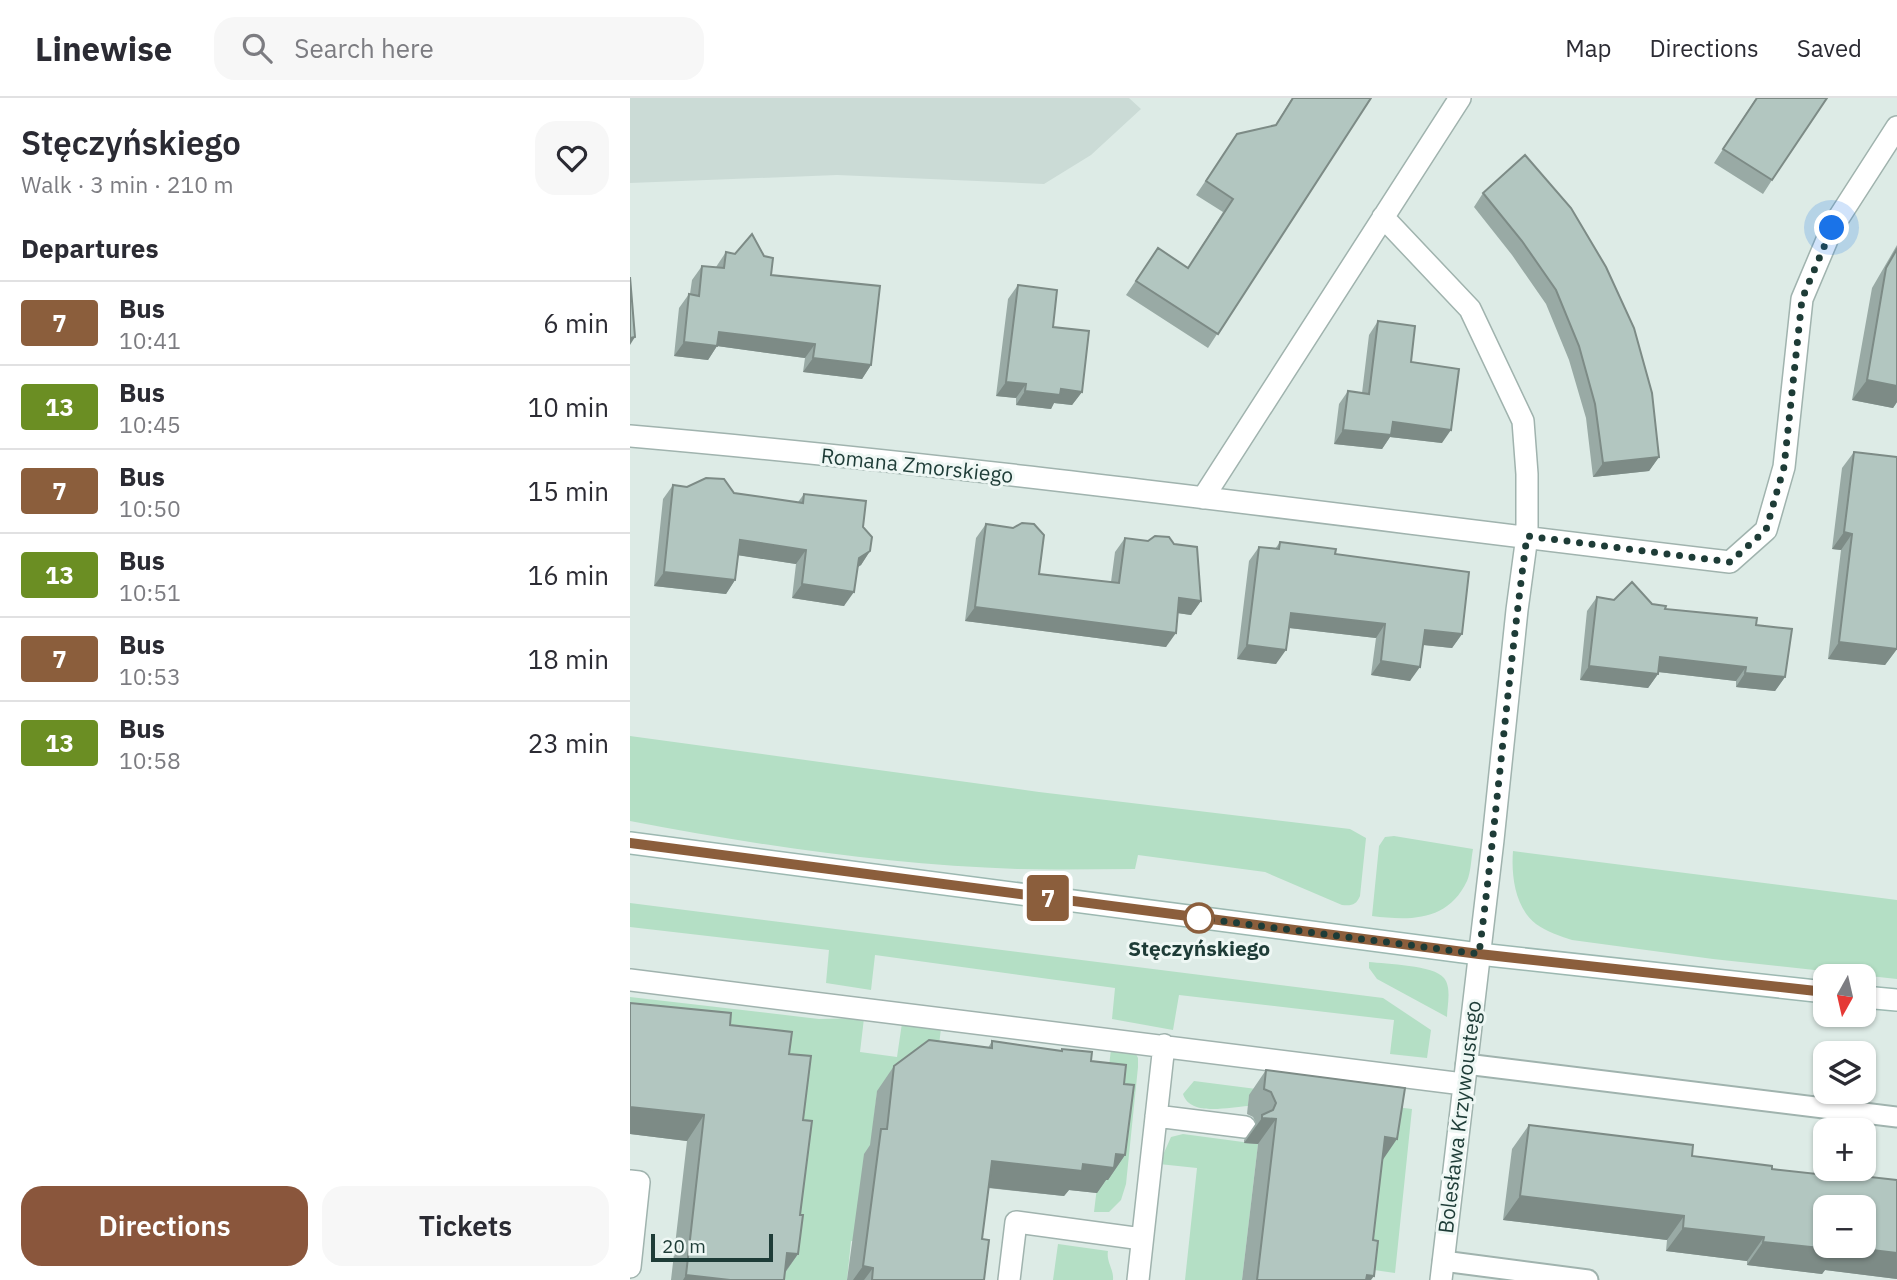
<!DOCTYPE html>
<html lang="en">
<head>
<meta charset="utf-8">
<style>
  body { margin:0; font-family:"IBM Plex Sans",sans-serif; background:#f7f7f7; color:#2b2b33; height:100vh; display:flex; flex-direction:column; font-size:26px; white-space:nowrap }
  * { box-sizing:border-box; margin:0 }
  p { font-size:23px; color:#7c7c81 }
  .icon { flex:none; width:38px; height:38px; fill:none; stroke:currentColor; stroke-width:2; stroke-linecap:round; stroke-linejoin:round }
  .map { position:relative; flex:1; overflow:hidden }
  .drawer { display:flex; flex-direction:column; background:#fff; width:630px }
  .drawer>* { flex:none }
  .badge { padding:0 14px; border-radius:5px; font-size:24px; line-height:46px }
  .needle { width:46px; rotate:188deg }
  .buttons { position:absolute; left:1183px; top:866px; display:grid; gap:14px }
  .buttons a { display:grid; place-items:center; width:63px; height:63px; border-radius:14px; background:#fff; box-shadow:0 2px 5px #0004; font-size:35px }
  .scale { position:absolute; left:21px; bottom:18px; width:122px; box-sizing:border-box; padding-left:7px; border:4px solid #1e3c37; border-top:0; font-size:19px; line-height:24px; white-space:nowrap; color:#1e3c37; -webkit-text-stroke:5px #eef7f4; paint-order:stroke }
  .you { position:absolute; width:35px; height:35px; margin:-18px; border:5px solid #fff; border-radius:50%; background:#1a73e8; box-shadow:0 0 0 10px #1a73e833 }
  .map>.badge { position:absolute; translate:-50% -50%; box-shadow:0 0 0 4px #fff }
  h2 { padding:0 21px; font-size:26px; line-height:63px }
  .round { display:grid; place-items:center; flex:none; width:74px; height:74px; border-radius:21px; background:#f7f7f7 }
  .headline { display:flex; align-items:center; justify-content:space-between; height:119px; padding:0 21px }
  h1 { font-size:33px; font-weight:600; line-height:52px }
  .cta { display:flex; gap:14px; margin-top:auto; padding:14px 21px }
  .cta a { flex:1; height:80px; border-radius:21px; background:#8a563c; color:#fff; font-size:28px; font-weight:600; line-height:80px; text-align:center }
  .cta a+a { background:#f7f7f7; color:#2b2b33 }
  ul { padding:0; list-style:none }
  li { display:flex; align-items:center; gap:21px; height:84px; padding:0 21px; border-top:2px solid #e1e1e2 }
  li div { flex:1 }
  li b { display:block; font-size:26px }
  li em { font-style:normal }
  li .badge { min-width:77px; font-weight:700; text-align:center }
  header { display:flex; align-items:center; gap:42px; box-sizing:border-box; height:98px; padding:0 35px; background:#fff; border-bottom:2px solid #e1e1e2 }
  header strong { font-size:33px }
  nav { display:flex; gap:38px; margin-inline-start:auto; font-size:24px }
  .search { width:490px; height:63px; background:#f7f7f7; display:flex; align-items:center; gap:18px; box-sizing:border-box; padding:0 24px; border-radius:21px; color:#7c7c81; font-size:26px }
  main { display:flex; flex:1; min-height:0 }
  .map>svg:first-child { display:block }
</style>
</head>
<body>
<header>
<strong>Linewise</strong>
<div class="search"><svg class="icon" aria-label="search" viewBox="0 0 24 24"><circle cx="10" cy="10" r="6"/><path d="M15 15l6 6"/></svg>Search here</div>
<nav><a>Map</a><a>Directions</a><a>Saved</a></nav>
</header>
<main>
<section class="drawer">
<div class="headline"><div><h1>Stęczyńskiego</h1><p>Walk · 3 min · 210 m</p></div><a class="round"><svg class="icon" aria-label="heart" viewBox="0 0 24 24"><path d="M12 20l-8-8c-3-5 5-10 8-4 3-6 11-1 8 4z"/></svg></a></div>
<h2>Departures</h2>
<ul>
<li><span class="badge" style="background:#8b5e3c;color:#fff">7</span><div><b>Bus</b><p>10:41</p></div><em>6 min</em></li>
<li><span class="badge" style="background:#6b8e23;color:#fff">13</span><div><b>Bus</b><p>10:45</p></div><em>10 min</em></li>
<li><span class="badge" style="background:#8b5e3c;color:#fff">7</span><div><b>Bus</b><p>10:50</p></div><em>15 min</em></li>
<li><span class="badge" style="background:#6b8e23;color:#fff">13</span><div><b>Bus</b><p>10:51</p></div><em>16 min</em></li>
<li><span class="badge" style="background:#8b5e3c;color:#fff">7</span><div><b>Bus</b><p>10:53</p></div><em>18 min</em></li>
<li><span class="badge" style="background:#6b8e23;color:#fff">13</span><div><b>Bus</b><p>10:58</p></div><em>23 min</em></li>
</ul>
<div class="cta"><a>Directions</a><a>Tickets</a></div>
</section>
<div class="map">
<svg width="1267" height="1182" viewBox="0 0 1267 1182">
  <rect width="100%" height="100%" fill="#ddebe6"/>
  <path fill="#cbdbd6" d="M0 0H499L511 11 461 57 414 86 207 77 0 85Z"/>
  <path fill="#b4dfc5" d="M0 638 409 694 720 731 736 740 730 798C726 807 722 808 712 807L635 774 508 757 505 771C466 771 427 772 387 771 259 767 126 747 0 723Z
    M764 738 843 751C841 761 841 774 837 783 818 823 781 823 742 818L749 748 755 739Z
    M883 753 1267 802V881L1083 861 942 842C930 838 917 834 906 826 885 810 881 777 883 753Z
    M0 805 753 900 801 932 797 960 760 956 764 922 549 897 543 932 482 921 485 890 245 857 241 892 196 885 199 852 0 829Z
    M739 864C756 866 804 867 814 880 822 890 817 908 817 919L747 881 739 870Z
    M0 899 189 921 234 920 230 954 267 959 272 925 311 930 308 956 478 977 481 951 505 954 508 960V969L496 1086 491 1102 479 1114H464L468 1081 478 1082 247 994 230 1144 221 1143 217 1182H139L0 932Z
    M564 983 782 1011 765 1175 730 1170 619 997 618 1008C599 1009 560 1019 553 996Z
    M553 1036 628 1046 612 1182H555L567 1070 529 1066 541 1039Z
    M428 1146 478 1153C476 1164 484 1171 483 1182H423Z"/>
  <g fill="none" stroke-linecap="round" stroke-linejoin="round">
    <g stroke="#a0b3ae" stroke-width="23">
      <path id="lane" d="M836 966 1267 1019
        M813 1163 958 1182"/>
    </g>
    <g stroke="#a0b3ae" stroke-width="24">
      <path id="street" d="M753 119 840 211 893 323 897 376V438L887 512 863 742 811 1182
        M0 338C368 370 734 421 1100 464L1136 432 1154 369 1172 201 1202 130 1267 29
        M573 400 830 0
        M0 882 833 986
        M526 1018 615 1029
        M0 1083 9 1084 0 1169
        M379 1182 386 1124 512 1141
        M508 1182 534 947"/>
    </g>
    <g stroke="#9cb8b1" stroke-width="24">
      <path id="secondary" d="M0 745 849 856 1195 894
        M1234 899 1267 902"/>
    </g>
    <use href="#lane" stroke="#fff" stroke-width="19"/>
    <use href="#street" stroke="#fff" stroke-width="21"/>
    <use href="#secondary" stroke="#fff" stroke-width="21"/>
  </g>
  <path fill="#99aaa5" d="M662 0H741L578 250 496 197 528 150 558 170 593 114 566 97 607 36 645 28Z
    M1126 0 1142 82 1133 96 1084 65Z
    M895 57 1029 359 1019 373 963 379 956 320 939 262 916 206 882 157 844 109 853 95Z
    M1267 147V304L1263 310 1222 302 1242 190Z
    M96 154 141 177 241 267 232 281 173 274 175 260 87 248 78 262 44 258 49 210 59 196H60L62 182 72 168 86 169Z
    M388 187 423 229 452 294 442 307 424 305 421 311 386 307V300L366 298 378 201Z
    M748 223 781 264 812 345 760 339 752 351 704 346 709 306 718 293 732 295 739 237Z
    M1224 354 1267 551 1255 567 1198 561 1211 452 1202 451 1212 370Z
    M43 387 168 404 174 396 240 453 231 467 228 469 214 508 162 500 166 466 108 457 105 482 96 496 24 488 33 401Z
    M356 426 383 430 409 476 481 484 485 454 495 440 571 503 561 517 548 515 536 549 335 523 346 440Z
    M650 444 705 456 832 536 822 550 793 547 780 583 741 577 746 540 659 530 646 566 607 561 619 463 629 449 645 451Z
    M967 499 1022 506 1035 511 1126 527 1155 579 1145 593 1106 589V583L1028 574V576L1018 590 950 582 957 513Z
    M0 905 100 927 159 956 173 1022 168 1156 155 1175 154 1182H41L57 1043 0 1036Z
    M362 943 431 953 432 951 461 963 494 986 495 1057 478 1082H476L467 1095 439 1092 434 1098 358 1090 352 1141 354 1182H217L234 1056 240 1047 247 993 264 968 358 950Z
    M636 972 752 1063 743 1142 741 1182H612L628 1046 614 1045V1042L626 1025 623 1019 617 1016 619 997Z
    M899 1027 1062 1058 1142 1071 1212 1079 1214 1076 1267 1082V1181L1195 1172 1192 1176 1117 1167V1163L1036 1153 1037 1142 873 1122 882 1051Z"/>
  <path fill="#7d8b86" d="M89 234 185 246 175 260 87 248 78 262 44 258 54 244Z
    M5 239 0 247V240Z
    M183 260 241 267 232 281 173 274Z
    M1237 282 1267 288V304L1263 310 1222 302Z
    M376 284 396 286 386 300 366 298Z
    M431 291 452 294 442 307 424 305 421 311 386 307 395 293Z
    M763 324 821 332 812 345 760 339 752 351 704 346 713 332Z
    M1029 359 1019 373 963 379 973 365Z
    M1214 434 1222 436 1211 452 1202 451Z
    M110 442 176 452 166 466 100 456Z
    M240 453 231 467 220 474 229 460Z
    M34 474 105 482 96 496 24 488Z
    M172 486 224 494 214 508 162 500Z
    M549 500 571 503 561 517 540 514Z
    M345 509 546 535 536 549 335 523Z
    M661 515 755 526 746 540 651 529Z
    M795 532 832 536 822 550 785 546Z
    M1209 544 1267 551 1255 567 1198 561Z
    M617 547 656 552 646 566 607 561Z
    M1030 559 1116 569 1106 583 1020 573Z
    M751 563 790 569 780 583 741 577Z
    M959 568 1028 576 1018 590 950 582Z
    M1115 575 1155 579 1145 593 1106 589Z
    M0 1009 74 1017 57 1043 0 1036Z
    M632 1020 646 1021 628 1046 614 1045Z
    M755 1039 767 1041 750 1066Z
    M486 1056 495 1057 478 1082H476L467 1095 439 1092 434 1098 344 1088 362 1063 453 1066Z
    M890 1098 1054 1118 1037 1142 873 1122Z
    M1053 1130 1134 1139 1117 1163 1036 1153Z
    M1133 1144 1210 1148 1267 1155V1181L1195 1172 1192 1176 1117 1167Z
    M157 1155 168 1156 150 1181Z
    M233 1168 243 1170 234 1182H223Z
    M56 1177 100 1182H53Z
    M737 1177 744 1178 741 1182H733Z"/>
  <path fill="#b2c6c0" stroke="#7d8b86" stroke-width="2" fill-rule="evenodd" d="M663 0H741L588 236 506 183 528 150 558 170 603 101 576 83 607 36 646 27Z
    M1127 0H1197L1142 82 1093 51Z
    M895 57 941 110 976 169 1004 230 1022 295 1029 359 973 365 965 306 949 248 926 192 892 143 853 95Z
    M122 136 134 158 143 160 141 177 250 188 241 267 183 260 185 246 89 234 87 248 54 244 59 196 69 198 72 168 94 170 96 154 105 156Z
    M1267 151V288L1237 282 1256 170Z
    M0 179 5 239 0 240Z
    M388 187 427 192 423 229 459 233 452 294 431 291 430 297 395 293 396 286 376 284Z
    M748 223 785 228 781 264 829 271 821 332 763 324 761 337 713 332 718 293 739 296Z
    M1224 354 1267 359V551L1209 544 1222 436 1214 434Z
    M76 380 94 381 104 395 173 405 174 396 236 403 233 429 242 439 240 453 229 460 224 494 172 486 176 452 110 442 105 482 34 474 43 387 57 389Z
    M392 425 404 426 414 437 409 476 489 485 495 440 518 443 525 438 539 439 544 446 567 449 571 503 549 500 546 535 345 509 356 426 383 430Z
    M650 444 706 451 705 456 839 474 832 536 795 532 790 569 751 563 755 526 661 515 656 552 617 547 629 449 649 451Z
    M1002 484 1022 506 1036 508 1035 511 1127 520 1126 527 1162 531 1155 579 1115 575 1116 569 1030 559 1028 576 959 568 967 499 984 502Z
    M0 905 101 915 100 927 162 934 159 956 181 958 173 1022 182 1023 170 1117H173L168 1156 157 1155 154 1182H100L56 1177 74 1017 0 1009Z
    M299 942 362 950V943L432 953V951L462 954 461 963 496 967 494 986 504 987 495 1057 486 1056 484 1070 453 1066 452 1073 362 1063 352 1141 359 1142 354 1182H242L243 1170 233 1168 251 1031H257L264 968Z
    M636 972 775 990 767 1041 755 1039 743 1142 748 1143 744 1178 737 1177 736 1182H627L646 1021 632 1020V1017L643 1012 646 1005 641 994 634 991Z
    M899 1027 1063 1047 1062 1058 1142 1068V1071L1214 1079V1076L1267 1082V1155L1210 1148 1209 1152 1133 1144 1134 1139 1053 1130 1054 1118 890 1098ZM1195 1110H1234V1148H1195Z"/>
  <g fill="none" stroke-linecap="round" stroke-linejoin="round">
    <g stroke="#fff" stroke-width="16">
      <path id="line" d="M0 745 849 856 1195 894"/>
    </g>
    <use href="#line" stroke="#8b5e3c" stroke-width="10"/>
    <path stroke="#1e3c37" stroke-width="7" stroke-dasharray="0 12.6" d="M569 820 849 856C867 717 878 577 897 438L1100 464 1136 432 1154 369 1172 201 1202 130"/>
  </g>
  <circle fill="#fff" stroke="#8b5e3c" stroke-width="3.5" cx="569" cy="820" r="14"/>
  <g text-anchor="middle" stroke-width="6" stroke-linejoin="round" paint-order="stroke">
    <g font-size="21" fill="#1e3c37" stroke="#eef7f4">
      <text transform="translate(287 368) rotate(6)" y="7">Romana Zmorskiego</text>
      <text transform="translate(830 1019) rotate(-83)" y="7">Bolesława Krzywoustego</text>
    </g>
    <g font-size="21" font-weight="bold" fill="#1e3c37" stroke="#eef7f4">
      <text x="569" y="858">Stęczyńskiego</text>
    </g>
  </g>
</svg>
<div class="buttons">
<a><svg class="needle" viewBox="-14 -14 28 28"><path d="M0-13l5 13h-10z" fill="#e53935"/><path d="M0 13l5-13h-10z" fill="#7c7c81"/></svg></a>
<a><svg class="icon" aria-label="layers" viewBox="0 0 24 24"><path d="M12 4l9 5-9 5-9-5zM3 14l9 5 9-5"/></svg></a>
<a>+</a>
<a>−</a>
</div>
<div class="scale">20 m</div>
<div class="you" style="left:1202px;top:130px"></div>
<b class="badge" style="left:418px;top:800px;background:#8b5e3c;color:#fff">7</b>
</div>
</main>
</body>
</html>
